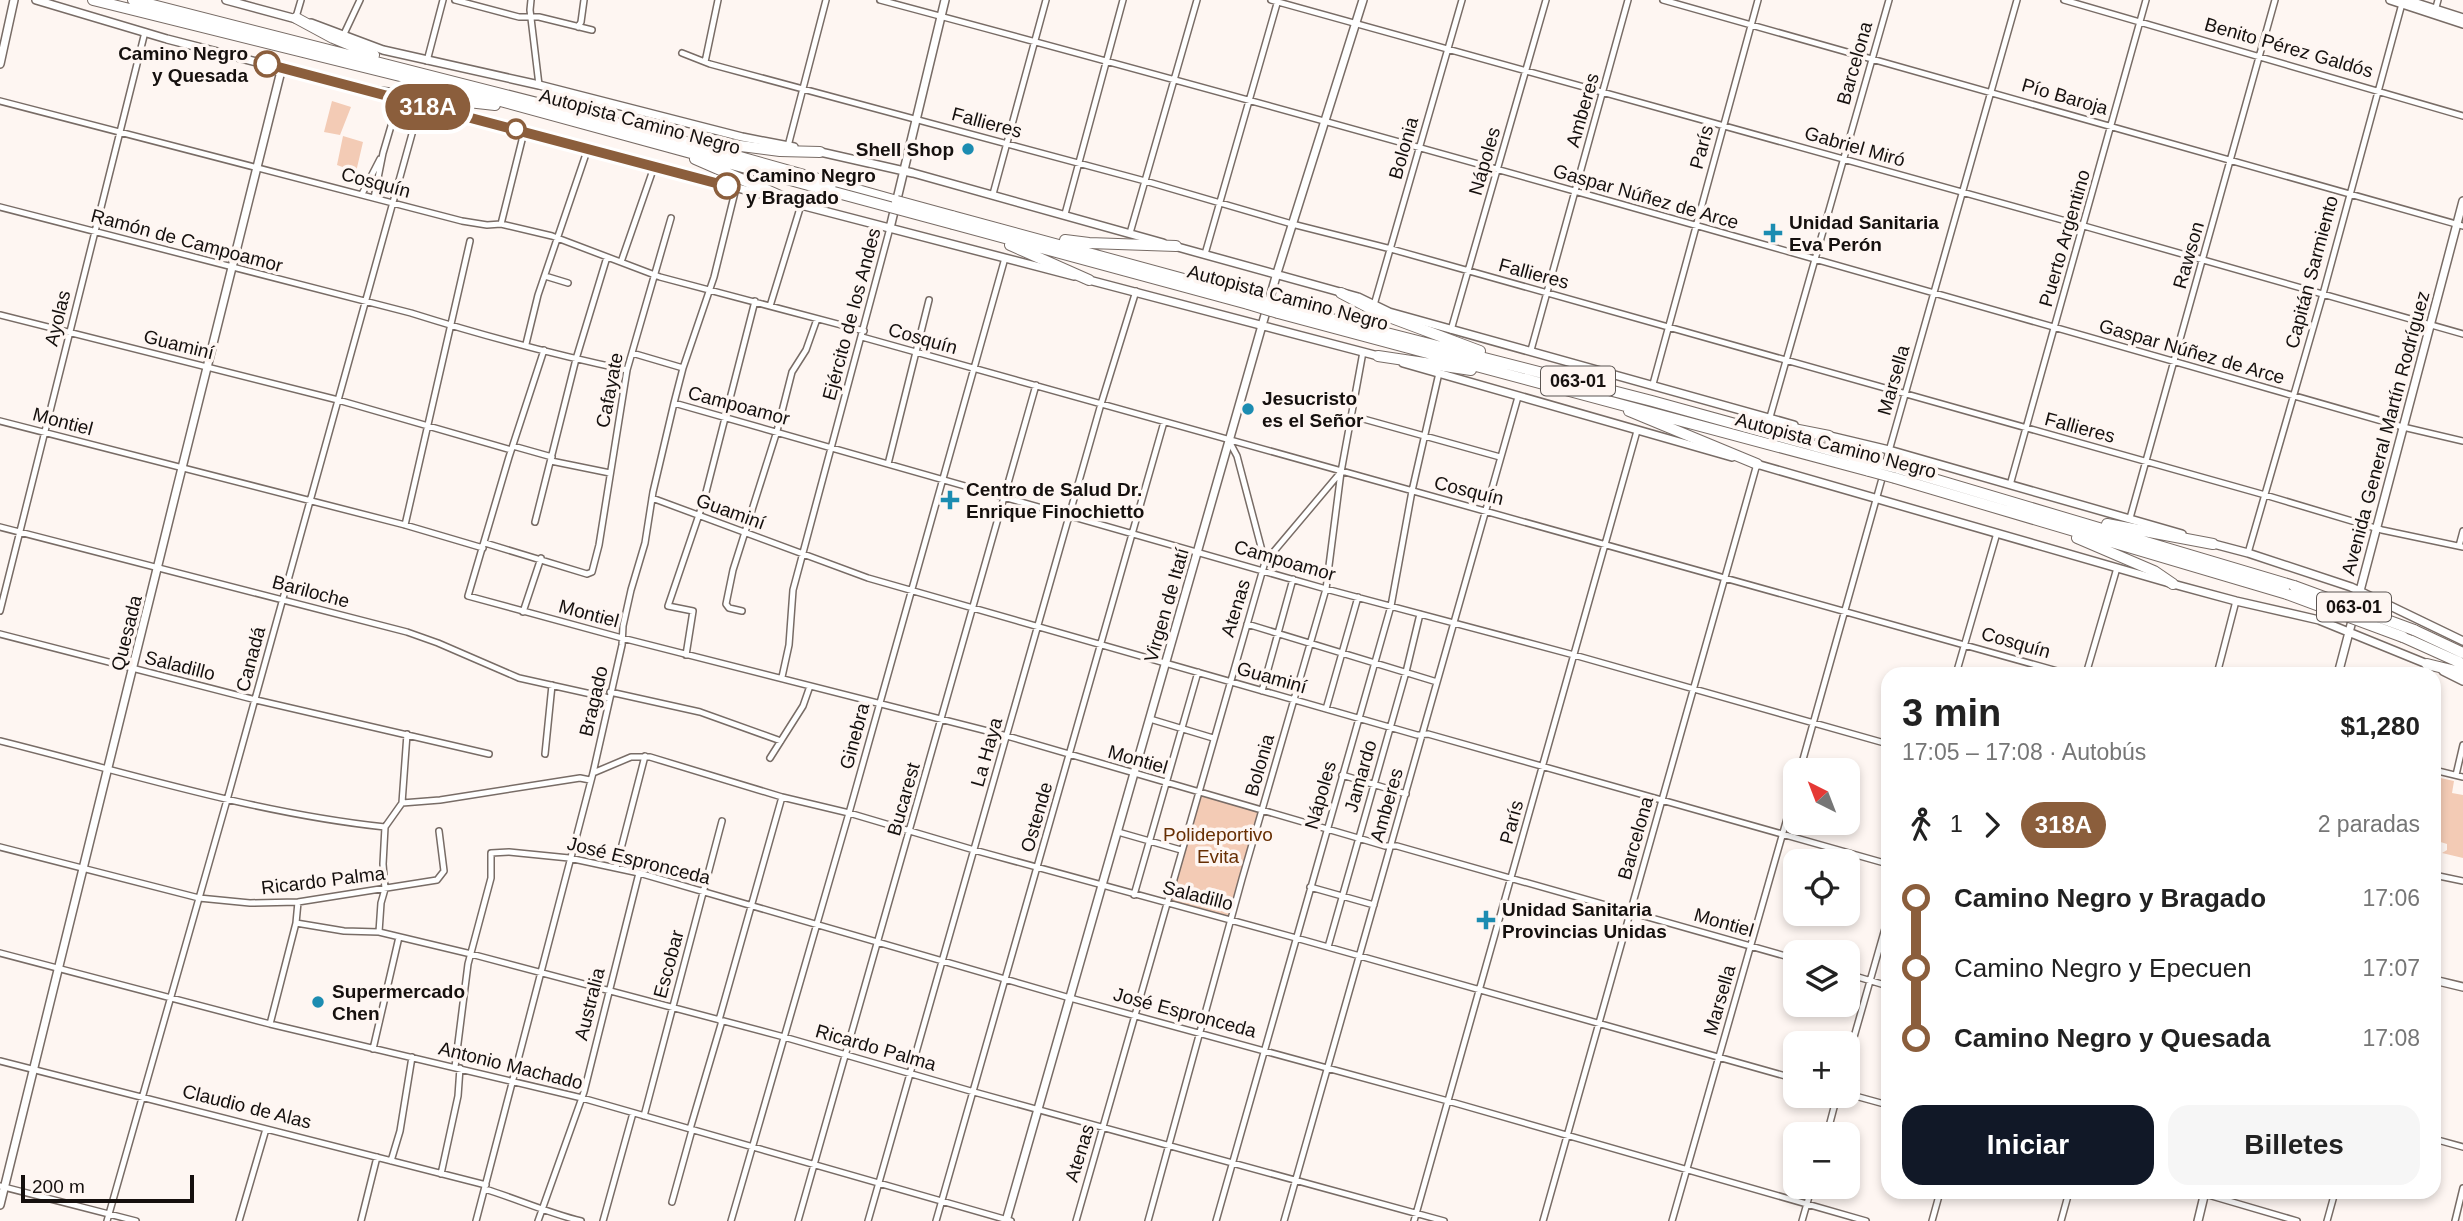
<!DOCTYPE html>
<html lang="es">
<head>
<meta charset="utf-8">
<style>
  body { margin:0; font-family:Arial,sans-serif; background:#f6f6f6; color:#222; height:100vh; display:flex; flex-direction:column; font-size:26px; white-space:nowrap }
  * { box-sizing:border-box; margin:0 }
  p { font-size:23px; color:#767676 }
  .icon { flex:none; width:38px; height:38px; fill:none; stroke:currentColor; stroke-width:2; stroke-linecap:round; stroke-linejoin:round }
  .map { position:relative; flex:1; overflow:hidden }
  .drawer { position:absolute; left:1881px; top:667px; width:560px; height:532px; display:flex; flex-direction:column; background:#fff; border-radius:21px; box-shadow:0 4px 10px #0003 }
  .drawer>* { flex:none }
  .badge { padding:0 14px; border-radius:23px; font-size:24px; line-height:46px }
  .needle { width:46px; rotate:318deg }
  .tools { position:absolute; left:1783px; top:758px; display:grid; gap:14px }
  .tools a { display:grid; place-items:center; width:77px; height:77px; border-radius:14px; background:#fff; box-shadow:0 4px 10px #0003; font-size:35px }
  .scale { position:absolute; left:21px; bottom:18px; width:173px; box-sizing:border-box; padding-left:7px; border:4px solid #15100e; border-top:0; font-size:19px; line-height:24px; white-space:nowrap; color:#15100e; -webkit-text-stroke:5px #fef6f2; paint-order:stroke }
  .map>.badge { position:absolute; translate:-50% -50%; box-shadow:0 0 0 4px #fff }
  .legs { display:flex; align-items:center; gap:10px; height:77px; padding:0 21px; font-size:23px }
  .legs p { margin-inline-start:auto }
  .headline { display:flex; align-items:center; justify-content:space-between; height:119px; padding:0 21px }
  h1 { font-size:38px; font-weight:800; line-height:52px }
  .action { display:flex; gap:14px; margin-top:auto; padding:14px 21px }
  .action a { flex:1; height:80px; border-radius:21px; background:#111827; color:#fff; font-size:28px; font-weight:800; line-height:80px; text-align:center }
  .action a+a { background:#f6f6f6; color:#222 }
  ul { padding:0 21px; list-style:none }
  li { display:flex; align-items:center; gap:24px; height:70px; font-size:26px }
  li i { display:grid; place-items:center; width:10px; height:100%; margin:0 9px; background:currentColor }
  li i::after { content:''; width:18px; height:18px; margin:-9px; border:5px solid; border-radius:50%; background:#fff }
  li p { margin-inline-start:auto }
  li:first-child i { background:linear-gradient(#0000 50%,currentColor 0) }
  li:last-child i { background:linear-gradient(currentColor 50%,#0000 0) }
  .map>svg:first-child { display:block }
</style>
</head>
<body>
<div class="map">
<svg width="2463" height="1221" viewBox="0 0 2463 1221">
  <rect width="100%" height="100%" fill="#fef6f2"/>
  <path fill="#f3cbb5" d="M332 101 351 107 340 135 324 132Z
    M343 136 363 142 356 172 337 165Z
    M2436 777 2454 781 2452 793 2463 795V858L2442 853 2447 850V844L2434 840Z
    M1198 793 1262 810 1231 920 1166 904Z"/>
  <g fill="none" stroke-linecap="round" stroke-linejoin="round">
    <g stroke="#786c66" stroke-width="8">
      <path id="street" d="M455 0 519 17H539L592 30
        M531 0 530 10 539 85
        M880 0C1389 136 1896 282 2403 427L2463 441
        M1271 0 2084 226 2463 334
        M1663 0 2463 226
        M2064 0 2463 116
        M2435 11 2438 0
        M296 17 301 0
        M578 27 581 22 584 0
        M344 34 360 0
        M682 53 710 64 1145 181 1292 224 1391 249 2265 495 2382 530 2463 547
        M427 61 443 0
        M705 62 718 0
        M0 101 462 221 487 225 501 224 552 236 660 277 864 331
        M788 146 826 0
        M362 194 380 159
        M993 194 1046 0
        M374 198 383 153 399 99
        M0 207 411 313C481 335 555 355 627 370
        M1065 214 1123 0
        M501 224 524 132
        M1130 233 1197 0
        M1205 254 1278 0
        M621 262 654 167
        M545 276 568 283
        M1374 305 1462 0
        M770 306 801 205
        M0 315 338 400 511 450
        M1451 330 1546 0
        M862 337 2068 674
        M526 344 538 295 588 148
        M544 350 509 457 468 596 622 638 1007 736 1358 838 1385 846H1397L1796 959
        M1531 350 1628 0
        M632 353 683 368
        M1653 384 1758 0
        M674 403 1326 589 1574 655 1888 744
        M1770 417 1889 0
        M1360 418 1500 457
        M0 421 405 525 483 548
        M1229 441 1237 456 1265 562
        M513 446 552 457
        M551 461 610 473
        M888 464 929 300
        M1885 465 2017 0
        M2010 485 2146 0
        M652 498 868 578 1417 735 1428 734 1888 864
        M2130 518 2275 0
        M535 522 576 359 607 257
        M405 525 470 241
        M0 527 407 632 438 643 519 678 609 698
        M485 543 587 574 592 572 599 545 627 370 671 218
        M2459 546 2463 531
        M2248 553 2323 294 2403 0
        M0 611 145 32
        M742 611 729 608 726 604 733 570 777 431 792 372 806 350 817 319
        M523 612 541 558
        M1247 624 1437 682
        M0 634 256 700 489 754
        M686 655 693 611 668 606 704 500 755 301
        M1956 674 1997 533
        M2086 674 2117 568
        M2217 674 2236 601
        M782 677 789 645 793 590 890 228
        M1262 691 1293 579
        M610 692 700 712 781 741
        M1326 709 1358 597
        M1150 719 1213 738
        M0 741C128 773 254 813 385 827
        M545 754 552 685
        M770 758 803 706 810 686
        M1800 770 1883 475
        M2434 770 2463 777
        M593 773 631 757H650L782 797 849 813 974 850 1296 938 1796 1079
        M1342 775 1406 794
        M2456 775 2463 745
        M402 803 440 800 580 778 590 780
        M1118 832 1181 850
        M0 847 199 898 250 903 298 902 437 880 444 871 439 831
        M616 868 645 756
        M2434 875 2463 881
        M1310 887 1374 905
        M1134 895 1198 672
        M296 923 344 931 379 932 471 954 784 1037 974 1092 1444 1221
        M379 932 381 903 385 889 383 864 385 827 402 803 407 734
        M1328 947 1406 672 1420 614
        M0 953 270 1024 582 1098 1011 1221
        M1848 974 1888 986
        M719 1020 782 797
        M270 1024 296 923 298 902
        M373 1049 399 937
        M1848 1058 1888 918
        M0 1061 486 1185
        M455 1067 468 964 491 878V853L509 852 569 858 639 873 1070 998 1448 1101 1866 1221
        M1848 1094 1888 1105
        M644 1116 722 821
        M690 1129 722 1021
        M1827 1134 1837 1096
        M2434 1139 2463 1147
        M391 1161 400 1131 412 1057
        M441 1174 458 1096 460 1068
        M0 1186 136 1221
        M485 1189C517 1199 548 1213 581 1221
        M2198 1192 2297 1221
        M672 1202 692 1130
        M107 1221 227 800 420 105
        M239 1221 266 1129
        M361 1221 377 1157
        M476 1221 593 773 622 645 623 626 631 590 645 543 653 492 674 403 683 368 714 277 736 188
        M538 1221 584 1092 639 873
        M603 1221 633 1113
        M731 1221 849 813 1005 258
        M798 1221 1036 385
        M868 1221 1101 404 1136 291
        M936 1221 1164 422
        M1076 1221 1265 562 1340 473
        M1148 1221 1242 879 1326 589 1341 472 1363 352
        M1216 1221 1391 606 1412 491 1439 373
        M1284 1221 1518 397
        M1414 1221 1637 431
        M1543 1221 1757 464
        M1672 1221 1796 787
        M1802 1221 1812 1186
        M1932 1221 1940 1192
        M2061 1221 2069 1192
        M2327 1221 2335 1192
        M2455 1221 2463 1188"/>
    </g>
    <g stroke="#786c66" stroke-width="10">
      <path id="secondary" d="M36 0 167 39 373 92
        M226 0 300 20
        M2390 0 2463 24
        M2407 0 2463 18
        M311 23 383 50 539 85 742 137 794 147
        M0 64 14 0
        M391 97 776 198
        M816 151 913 173 1163 243
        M797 204 1074 276
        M890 228 945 0
        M1174 246 1358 297 1389 312 1794 425
        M1085 279 1382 357
        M1403 363 1732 457
        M1826 435 1889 450 2182 534
        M1753 463 2173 584 2236 601 2319 620 2432 666
        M2210 543 2248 553 2351 587 2463 641
        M2443 671 2463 681
        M2338 674 2463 201
        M2434 980 2463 987
        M0 1205C93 826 187 446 282 67
        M1006 1221 1277 273 1363 0
        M2198 1221 2205 1192"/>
    </g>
    <g stroke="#786c66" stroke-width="12">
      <path id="highway" d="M93 0 493 99 834 192
        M133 0 651 132 897 201
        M296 18 333 38 374 55
        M370 91 495 105
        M702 141 780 151 820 152
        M695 159 801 205
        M952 216 1250 297
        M953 224 1248 304
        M1065 240 1089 243 1176 246
        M1010 245 1089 280
        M1341 293 1381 314 1480 351
        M1281 306 1652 401 1873 462
        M1278 313 1869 471
        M1378 356 1471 370
        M1629 411 1757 464
        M1743 419 1829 436
        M1897 468 2294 586
        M1895 478 2287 594
        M2107 524 2213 544
        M2077 538 2154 571 2173 584
        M2414 630 2463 653
        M2403 637 2463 664
        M2427 664 2463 673"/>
    </g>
    <use href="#street" stroke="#fff" stroke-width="5"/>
    <use href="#secondary" stroke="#fff" stroke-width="7"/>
    <use href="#highway" stroke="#fff" stroke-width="10"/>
    <g stroke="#786c66" stroke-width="12" stroke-linecap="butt">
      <path id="highway-bridge" d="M834 192 953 224
        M897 201 952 216
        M1250 297 1281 306
        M1248 304 1278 313
        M1873 462 1897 468
        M1869 471 1895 478
        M2294 586 2414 630
        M2287 594 2403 637"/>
    </g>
    <use href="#highway-bridge" stroke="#fff" stroke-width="10"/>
  </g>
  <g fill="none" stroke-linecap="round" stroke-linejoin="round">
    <g stroke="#fff" stroke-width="16">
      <path id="line-1" d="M267 64 727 186"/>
    </g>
    <use href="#line-1" stroke="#8b5e3c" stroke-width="10"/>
  </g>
  <g fill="#fff" stroke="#8b5e3c" stroke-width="3.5">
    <circle cx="267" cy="64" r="12"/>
    <circle cx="516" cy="129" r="9"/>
    <circle cx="727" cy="186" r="12"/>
  </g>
  <g fill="#1c8cb1" stroke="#fef6f2" stroke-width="2.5">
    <circle cx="968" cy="149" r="7"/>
    <path d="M1769.5 222.5h7v7h7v7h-7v7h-7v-7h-7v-7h7z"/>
    <circle cx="1248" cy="409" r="7"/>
    <path d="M946.5 489.5h7v7h7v7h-7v7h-7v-7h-7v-7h7z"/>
    <path d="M1482.5 909.5h7v7h7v7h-7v7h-7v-7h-7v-7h7z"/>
    <circle cx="318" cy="1002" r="7"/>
  </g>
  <g text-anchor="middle" stroke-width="7" stroke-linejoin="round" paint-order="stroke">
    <g fill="#fef6f2" stroke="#5b5552" stroke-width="2">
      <rect x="1541" y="366.5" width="74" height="29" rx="5"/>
      <rect x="2317" y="592.5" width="74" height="29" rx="5"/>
    </g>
    <g font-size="18" font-weight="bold" fill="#15100e">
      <text x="1578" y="387">063-01</text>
      <text x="2354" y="613">063-01</text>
    </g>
    <g font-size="19" fill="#15100e" stroke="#fef6f2">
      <text transform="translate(2289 47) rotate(16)" y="7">Benito Pérez Galdós</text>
      <text transform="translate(1854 63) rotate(-74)" y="7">Barcelona</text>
      <text transform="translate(2065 96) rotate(16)" y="7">Pío Baroja</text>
      <text transform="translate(1582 110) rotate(-74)" y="7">Amberes</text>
      <text transform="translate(640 121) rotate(15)" y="7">Autopista Camino Negro</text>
      <text transform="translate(987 122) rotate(15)" y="7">Fallieres</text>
      <text transform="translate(1855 146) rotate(16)" y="7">Gabriel Miró</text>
      <text transform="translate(1701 147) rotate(-75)" y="7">París</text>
      <text transform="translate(1403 148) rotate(-74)" y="7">Bolonia</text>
      <text transform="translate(1484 161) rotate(-74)" y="7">Nápoles</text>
      <text transform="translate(376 182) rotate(15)" y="7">Cosquín</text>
      <text transform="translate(1646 196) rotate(16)" y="7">Gaspar Núñez de Arce</text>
      <text transform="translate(2064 238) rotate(-74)" y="7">Puerto Argentino</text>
      <text transform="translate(187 240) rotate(15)" y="7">Ramón de Campoamor</text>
      <text transform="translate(2188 255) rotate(-74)" y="7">Rawson</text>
      <text transform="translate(2311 272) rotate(-75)" y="7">Capitán Sarmiento</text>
      <text transform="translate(1534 273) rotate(15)" y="7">Fallieres</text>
      <text transform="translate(1288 297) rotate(15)" y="7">Autopista Camino Negro</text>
      <text transform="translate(851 314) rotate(-75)" y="7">Ejército de los Andes</text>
      <text transform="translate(57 318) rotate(-76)" y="7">Ayolas</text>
      <text transform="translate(923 338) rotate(16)" y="7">Cosquín</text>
      <text transform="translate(179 344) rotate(14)" y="7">Guaminí</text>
      <text transform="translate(2192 351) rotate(16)" y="7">Gaspar Núñez de Arce</text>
      <text transform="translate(1893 380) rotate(-74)" y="7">Marsella</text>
      <text transform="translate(609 390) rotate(-79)" y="7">Cafayate</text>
      <text transform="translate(739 405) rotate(15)" y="7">Campoamor</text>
      <text transform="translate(63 421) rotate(15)" y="7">Montiel</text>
      <text transform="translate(2080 427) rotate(15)" y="7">Fallieres</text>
      <text transform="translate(2385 433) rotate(-75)" y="7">Avenida General Martín Rodríguez</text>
      <text transform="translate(1836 445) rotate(15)" y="7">Autopista Camino Negro</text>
      <text transform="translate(1469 490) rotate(14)" y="7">Cosquín</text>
      <text transform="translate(731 511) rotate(20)" y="7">Guaminí</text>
      <text transform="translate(1285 560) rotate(16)" y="7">Campoamor</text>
      <text transform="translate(311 591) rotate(15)" y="7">Bariloche</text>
      <text transform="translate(1166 605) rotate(-74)" y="7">Virgen de Itatí</text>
      <text transform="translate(1235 608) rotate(-73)" y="7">Atenas</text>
      <text transform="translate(589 613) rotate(15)" y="7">Montiel</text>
      <text transform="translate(126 633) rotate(-76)" y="7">Quesada</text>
      <text transform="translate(2016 642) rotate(16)" y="7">Cosquín</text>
      <text transform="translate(250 659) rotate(-75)" y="7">Canadá</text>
      <text transform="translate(180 665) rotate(14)" y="7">Saladillo</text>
      <text transform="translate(1272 677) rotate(16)" y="7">Guaminí</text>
      <text transform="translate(593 701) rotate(-77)" y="7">Bragado</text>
      <text transform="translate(854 736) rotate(-75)" y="7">Ginebra</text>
      <text transform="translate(986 752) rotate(-74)" y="7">La Haya</text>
      <text transform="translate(1138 759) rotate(16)" y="7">Montiel</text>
      <text transform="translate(1259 765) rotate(-74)" y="7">Bolonia</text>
      <text transform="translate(1360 776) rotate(-74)" y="7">Jamardo</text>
      <text transform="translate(1320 795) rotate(-74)" y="7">Nápoles</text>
      <text transform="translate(903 799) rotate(-74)" y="7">Bucarest</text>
      <text transform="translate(1386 805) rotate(-74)" y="7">Amberes</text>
      <text transform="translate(1036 817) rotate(-74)" y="7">Ostende</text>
      <text transform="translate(1511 822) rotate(-75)" y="7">París</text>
      <text transform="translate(1635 838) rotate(-74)" y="7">Barcelona</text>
      <text transform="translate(639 860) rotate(14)" y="7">José Espronceda</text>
      <text transform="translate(323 880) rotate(-7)" y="7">Ricardo Palma</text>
      <text transform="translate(1198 895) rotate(14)" y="7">Saladillo</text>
      <text transform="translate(1724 922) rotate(16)" y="7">Montiel</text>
      <text transform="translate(668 964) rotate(-75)" y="7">Escobar</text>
      <text transform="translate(1719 1000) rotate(-74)" y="7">Marsella</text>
      <text transform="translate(589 1004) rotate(-76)" y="7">Australia</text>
      <text transform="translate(1185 1012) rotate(15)" y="7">José Espronceda</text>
      <text transform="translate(876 1047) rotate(16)" y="7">Ricardo Palma</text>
      <text transform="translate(511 1065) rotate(14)" y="7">Antonio Machado</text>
      <text transform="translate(247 1106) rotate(14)" y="7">Claudio de Alas</text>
      <text transform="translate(1079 1153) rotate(-73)" y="7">Atenas</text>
    </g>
    <g font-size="19" font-weight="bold" fill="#15100e" stroke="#fef6f2" text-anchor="end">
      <text x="248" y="60">Camino Negro<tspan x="248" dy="22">y Quesada</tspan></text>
      <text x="746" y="182" text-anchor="start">Camino Negro<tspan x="746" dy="22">y Bragado</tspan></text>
    </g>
    <g font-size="19" font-weight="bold" fill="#15100e" stroke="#fef6f2" text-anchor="start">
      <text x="954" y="156" text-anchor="end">Shell Shop</text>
      <text x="1789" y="229">Unidad Sanitaria<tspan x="1789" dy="22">Eva Perón</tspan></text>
      <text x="1262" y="405">Jesucristo<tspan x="1262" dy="22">es el Señor</tspan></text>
      <text x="966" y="496">Centro de Salud Dr.<tspan x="966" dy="22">Enrique Finochietto</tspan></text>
      <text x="1502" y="916">Unidad Sanitaria<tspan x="1502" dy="22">Provincias Unidas</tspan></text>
      <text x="332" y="998">Supermercado<tspan x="332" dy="22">Chen</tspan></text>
    </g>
    <g font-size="19" fill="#672f03" stroke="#fef6f2">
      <text x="1218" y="841">Polideportivo<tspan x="1218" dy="22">Evita</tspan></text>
    </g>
  </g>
</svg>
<div class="tools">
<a><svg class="needle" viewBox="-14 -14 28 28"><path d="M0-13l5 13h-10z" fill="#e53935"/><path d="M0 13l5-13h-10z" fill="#767676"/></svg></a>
<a><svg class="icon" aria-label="locate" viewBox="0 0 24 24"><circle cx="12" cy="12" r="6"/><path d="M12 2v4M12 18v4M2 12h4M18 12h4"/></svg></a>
<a><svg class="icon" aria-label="layers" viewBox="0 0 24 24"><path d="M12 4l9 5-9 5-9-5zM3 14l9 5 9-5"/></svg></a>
<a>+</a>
<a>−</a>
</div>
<div class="scale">200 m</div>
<b class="badge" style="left:428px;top:107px;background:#8b5e3c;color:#fff">318A</b>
<section class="drawer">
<div class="headline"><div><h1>3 min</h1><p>17:05 – 17:08 · Autobús</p></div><b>$1,280</b></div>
<div class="legs"><svg class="icon" aria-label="walk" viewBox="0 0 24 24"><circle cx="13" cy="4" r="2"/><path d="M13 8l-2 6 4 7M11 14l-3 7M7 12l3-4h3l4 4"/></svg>1<svg class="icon" aria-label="forward" viewBox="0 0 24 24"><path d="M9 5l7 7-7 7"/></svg><b class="badge" style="background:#8b5e3c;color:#fff">318A</b><p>2 paradas</p></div>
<ul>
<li><i style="color:#8b5e3c"></i><b>Camino Negro y Bragado</b><p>17:06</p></li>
<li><i style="color:#8b5e3c"></i><span>Camino Negro y Epecuen</span><p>17:07</p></li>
<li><i style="color:#8b5e3c"></i><b>Camino Negro y Quesada</b><p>17:08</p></li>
</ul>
<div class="action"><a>Iniciar</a><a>Billetes</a></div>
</section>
</div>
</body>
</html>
